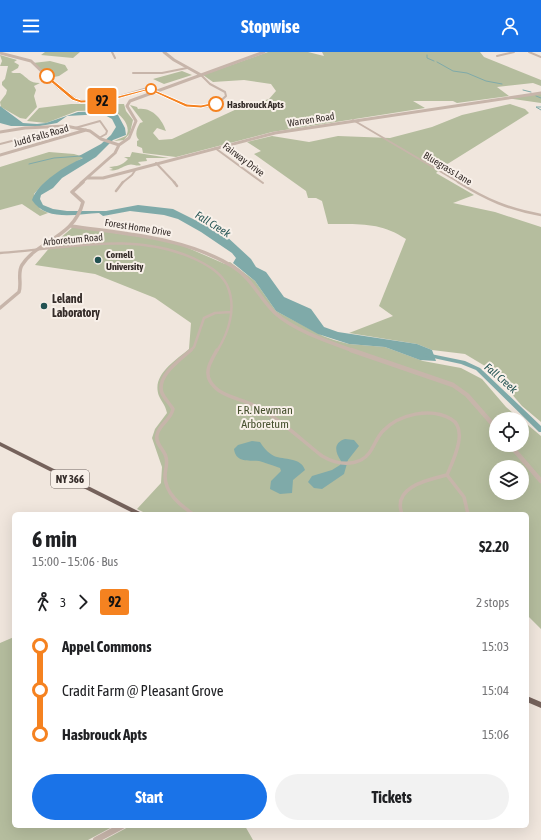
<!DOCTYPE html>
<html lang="en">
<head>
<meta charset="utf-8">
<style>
  body { margin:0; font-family:"Asap Condensed",sans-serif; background:#f2f2f2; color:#202124; height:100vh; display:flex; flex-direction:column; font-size:15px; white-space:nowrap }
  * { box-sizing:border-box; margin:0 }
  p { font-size:13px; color:#757577 }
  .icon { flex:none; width:22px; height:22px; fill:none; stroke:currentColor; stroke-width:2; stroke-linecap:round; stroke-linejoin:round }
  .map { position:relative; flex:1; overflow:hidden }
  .side { position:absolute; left:12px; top:460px; width:517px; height:316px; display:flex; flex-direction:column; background:#fff; border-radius:6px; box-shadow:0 4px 16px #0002 }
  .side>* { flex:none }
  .badge { padding:0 8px; border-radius:3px; font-size:14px; line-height:26px }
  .buttons { position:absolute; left:489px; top:360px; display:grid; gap:8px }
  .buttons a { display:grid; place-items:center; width:40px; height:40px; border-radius:50%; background:#fff; box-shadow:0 4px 16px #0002; font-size:20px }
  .map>.badge { position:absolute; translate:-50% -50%; box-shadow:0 0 0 2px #fff }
  .legs { display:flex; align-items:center; gap:6px; height:44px; padding:0 20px; font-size:13px }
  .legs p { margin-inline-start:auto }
  .head { display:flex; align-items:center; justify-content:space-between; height:68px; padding:0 20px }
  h1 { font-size:22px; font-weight:700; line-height:30px }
  .cta { display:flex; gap:8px; margin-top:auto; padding:8px 20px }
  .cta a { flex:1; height:46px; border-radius:24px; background:#1a73e8; color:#fff; font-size:16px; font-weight:700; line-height:46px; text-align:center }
  .cta a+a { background:#f2f2f2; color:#202124 }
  ul { padding:0 20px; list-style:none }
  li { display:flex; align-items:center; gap:14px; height:44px; font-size:15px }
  li i { display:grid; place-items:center; width:6px; height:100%; margin:0 5px; background:currentColor }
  li i::after { content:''; width:10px; height:10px; margin:-5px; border:3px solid; border-radius:50%; background:#fff }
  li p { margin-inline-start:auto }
  li:first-child i { background:linear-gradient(#0000 50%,currentColor 0) }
  li:last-child i { background:linear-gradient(currentColor 50%,#0000 0) }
  header { display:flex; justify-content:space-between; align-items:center; height:52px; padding:0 20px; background:#1a73e8; color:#fff; font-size:18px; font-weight:700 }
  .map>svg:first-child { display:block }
</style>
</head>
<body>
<header><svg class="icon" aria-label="menu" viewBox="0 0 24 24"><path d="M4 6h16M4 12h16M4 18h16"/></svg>Stopwise<svg class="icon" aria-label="person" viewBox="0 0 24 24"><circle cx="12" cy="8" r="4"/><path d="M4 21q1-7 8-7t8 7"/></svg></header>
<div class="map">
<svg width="541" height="788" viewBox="0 0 541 788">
  <rect width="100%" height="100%" fill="#f0e6dd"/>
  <path fill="#b5bd9e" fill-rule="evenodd" d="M45 0H80L73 6 41 3Z
    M268 0H308L324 4 322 0H480L484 5 541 28V34L533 31 497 35 509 44 457 51 453 49H413L425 56 272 80 176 105 143 101 142 96 137 94V89L139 88C134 83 137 76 140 71L143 70 130 53 137 55 138 57C152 55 162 67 166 79L157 76 153 81 159 88 172 87 239 56 269 47 276 39 271 32 244 28 213 30 203 23Z
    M0 3 17 8 14 10 19 13 18 16 11 20 13 21H20C28 26 29 31 40 31L34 34 36 38 34 44 37 55 26 67 20 66 1 55 0 50 6 42 7 38 2 33V30L5 27 8 14H0L2 9Z
    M50 9 65 13 68 18 59 24 49 26 33 11Z
    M182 19 192 23 164 32 153 27Z
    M541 41V51L507 46Z
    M71 52H124L126 59 133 68 130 81 124 88 114 89 126 84C132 74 121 63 113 58L77 59 46 71 27 69 39 56Z
    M510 52 525 57 529 61 441 116 436 121 474 143 453 151 495 160 541 175V370L522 354 490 317 465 302 432 298 417 292 349 281 393 264 379 254 406 187C381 170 358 172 328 172L322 149 316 146H308L306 139 254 102 261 99 247 90 272 84 309 90 338 84 390 86 432 75 462 63Z
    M49 100 74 102 84 105C66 116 47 126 34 142L40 157 48 161 40 164 22 152 0 158V115Z
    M132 100 169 106H146L147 109 138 110 141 113C136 115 133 111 128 113 121 115 117 120 109 118L113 117 109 115C117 114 122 114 128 107L124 105H130Z
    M73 175 163 188 179 192 225 212 230 210 255 229 276 259 323 284 334 288 349 292 385 295 423 309 461 316 482 327 506 355 520 367H496V393H522V368L541 384V577L527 563V462H147L137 457 161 431 162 415 152 386 155 377 167 361C165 352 162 351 159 344 151 323 175 309 189 297L191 271 155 246 95 222 35 213 51 194ZM496 415H522V441H496Z
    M14 585V774H114L88 788H0V591Z
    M130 774H245L253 788H104Z"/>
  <path fill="#7faaa9" d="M0 54 23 71 37 72 46 71 78 60 110 59 118 63 125 76 126 83 113 88 96 105 62 126 53 136 41 143 40 147 43 153 53 157 67 159H106L138 153 173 157 225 183 251 207 256 215 266 220 284 245 311 257 324 275 338 280 417 292 432 298 436 309 420 308 385 295 349 292 318 282 276 259 255 229 233 211 236 206 232 201 201 180 178 167 164 163 130 159 103 164 99 161C77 162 46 170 32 148 38 130 67 113 83 106L79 104 101 92 111 83 116 75 112 67 103 62 67 64 57 71 40 74H11L0 71Z
    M345 387 354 388 359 394 348 408 344 422 322 437 314 436 308 430 312 424 332 418 340 413 341 409C335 400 333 391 345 387Z
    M252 389 260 390C264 396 267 400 274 404 284 408 301 405 305 418L293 428 292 441 280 442 270 437 271 429 281 419 280 416C275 414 263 410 259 409 248 408 236 411 234 397L238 393Z"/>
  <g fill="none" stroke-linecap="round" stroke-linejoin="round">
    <path stroke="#7faaa9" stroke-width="1" d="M427 3V6L434 9
      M437 10 453 19 467 21 486 29 502 32
      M523 38 531 40
      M536 44 541 46
      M541 55H536L541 58
      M29 112 54 106 81 104"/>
    <path fill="#7faaa9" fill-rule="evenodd" d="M426 301 465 309 480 316 541 374V380H539L476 318 461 312 424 304 423 303 424 302Z"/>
    <path stroke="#c7b5aa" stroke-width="2" d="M112 0 115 6
      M529 0 541 5
      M497 4 514 0
      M133 21H162L187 16
      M156 39C177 50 206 66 226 44L225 40 210 32 201 23
      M353 68 460 131
      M75 76 100 69 107 79 106 82 99 86
      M0 92 31 84 40 91
      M215 96 263 131
      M156 111 175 131
      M122 131 132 123 136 117"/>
    <path stroke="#c7b5aa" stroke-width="2.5" d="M174 130 177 134
      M458 130C487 148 508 157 541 163
      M116 139 123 130
      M0 201C65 197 136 178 197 208 209 214 221 221 227 233 237 255 229 280 217 299
      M190 299 194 295 204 266 215 261 231 260"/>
    <path stroke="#c7b5aa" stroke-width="3.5" d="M191 298C180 308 156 324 162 341 164 346 170 352 173 357 171 368 159 372 157 383 155 392 164 397 166 405 168 412 165 417 165 424 165 441 180 453 193 462
      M217 298C212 307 204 319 210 329 218 344 239 346 253 353 279 366 299 386 322 404 334 411 348 414 361 408 373 402 374 388 383 379 399 362 431 355 451 367 469 377 453 409 447 423L464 445 468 462
      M402 462C392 435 427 428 447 423"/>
    <path stroke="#c7b5aa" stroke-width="3" d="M164 0 174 8 201 23
      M0 1 31 9 58 35 78 49 112 47 146 37 156 39
      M0 80 25 76 66 74 90 79 101 87 119 93
      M119 93 129 86 136 69 127 54 130 49 264 0
      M0 103 86 78
      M87 126H103L275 81 541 41
      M81 131 115 101 119 93"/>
    <path stroke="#c7b5aa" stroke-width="3.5" d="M71 174C125 182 184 185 232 214 252 226 259 246 275 261 295 279 329 290 354 299
      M0 256 19 240C22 231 17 221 22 213 38 188 74 186 83 150L72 140 83 130"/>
    <path stroke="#c7b5aa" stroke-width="4.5" d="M351 298 453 333 467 343 496 376
      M510 393 541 429"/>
    <path stroke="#c7b5aa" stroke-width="6" d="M96 788 122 774"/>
    <path fill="#75625b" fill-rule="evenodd" d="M0 390 142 461 143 462H135L0 394Z
      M527 644 541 650V656L527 650Z"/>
  </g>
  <path fill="#f58220" stroke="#fff" d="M47 23 75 46 81 48 106 47 150 36 187 52 201 53 216 50 218 52 201 56 186 55 149 38 106 50 81 51 72 48 45 25Z"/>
  <g fill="#fff" stroke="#f58220" stroke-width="2">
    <circle cx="47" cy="24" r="7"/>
    <circle cx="151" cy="37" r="5"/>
    <circle cx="216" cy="52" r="7"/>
  </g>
  <g fill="#225252" stroke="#f8f0e9" stroke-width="1.5">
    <circle cx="98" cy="208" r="4"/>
    <circle cx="44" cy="254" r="4"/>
  </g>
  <g text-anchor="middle" stroke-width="4" stroke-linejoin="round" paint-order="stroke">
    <g font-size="10" font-weight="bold" fill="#352c29" stroke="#f8f0e9" text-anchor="start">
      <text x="227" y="56">Hasbrouck Apts</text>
    </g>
    <g font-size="10" fill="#352c29" stroke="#f8f0e9">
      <text transform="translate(311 67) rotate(-9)" y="4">Warren Road</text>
      <text transform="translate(41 83) rotate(-16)" y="4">Judd Falls Road</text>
      <text transform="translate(244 107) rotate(37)" y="4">Fairway Drive</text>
      <text transform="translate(448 116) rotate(31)" y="4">Bluegrass Lane</text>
      <text transform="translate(138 175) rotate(9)" y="4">Forest Home Drive</text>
      <text transform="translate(73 187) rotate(-5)" y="4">Arboretum Road</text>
    </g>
    <g font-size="10" font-weight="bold" fill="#352c29" stroke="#f8f0e9" text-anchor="start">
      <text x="106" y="206">Cornell<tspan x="106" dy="12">University</tspan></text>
    </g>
    <g font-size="11" font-style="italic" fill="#225252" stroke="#f8f0e9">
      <text transform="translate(213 172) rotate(32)" y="4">Fall Creek</text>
      <text transform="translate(501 326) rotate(41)" y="4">Fall Creek</text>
    </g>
    <rect fill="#f8f0e9" stroke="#706763" stroke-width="1" x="51" y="418" width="38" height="18" rx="3"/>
    <g font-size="11" font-weight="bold" fill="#352c29">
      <text x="70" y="431">NY 366</text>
    </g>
    <g font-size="12" font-weight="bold" fill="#352c29" stroke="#f8f0e9" text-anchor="start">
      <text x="52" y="251">Leland<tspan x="52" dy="14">Laboratory</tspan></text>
    </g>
    <g font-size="12" fill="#47512f" stroke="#f8f0e9">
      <text x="265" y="362">F.R. Newman<tspan x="265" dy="14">Arboretum</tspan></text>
    </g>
  </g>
</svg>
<div class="buttons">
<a><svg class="icon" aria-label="locate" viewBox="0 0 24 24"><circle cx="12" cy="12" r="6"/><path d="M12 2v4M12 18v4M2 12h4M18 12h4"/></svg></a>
<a><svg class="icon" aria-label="layers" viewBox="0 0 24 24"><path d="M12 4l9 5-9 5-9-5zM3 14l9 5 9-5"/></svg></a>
</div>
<b class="badge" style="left:102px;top:49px;background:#f58220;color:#111">92</b>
<section class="side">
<div class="head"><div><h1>6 min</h1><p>15:00 – 15:06 · Bus</p></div><b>$2.20</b></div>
<div class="legs"><svg class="icon" aria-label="walk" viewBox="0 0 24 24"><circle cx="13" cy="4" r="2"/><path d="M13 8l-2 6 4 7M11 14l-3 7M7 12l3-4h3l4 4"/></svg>3<svg class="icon" aria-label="forward" viewBox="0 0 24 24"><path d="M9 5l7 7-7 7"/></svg><b class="badge" style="background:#f58220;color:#111">92</b><p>2 stops</p></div>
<ul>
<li><i style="color:#f58220"></i><b>Appel Commons</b><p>15:03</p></li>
<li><i style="color:#f58220"></i><span>Cradit Farm @ Pleasant Grove</span><p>15:04</p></li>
<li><i style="color:#f58220"></i><b>Hasbrouck Apts</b><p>15:06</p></li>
</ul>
<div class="cta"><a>Start</a><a>Tickets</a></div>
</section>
</div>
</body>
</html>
